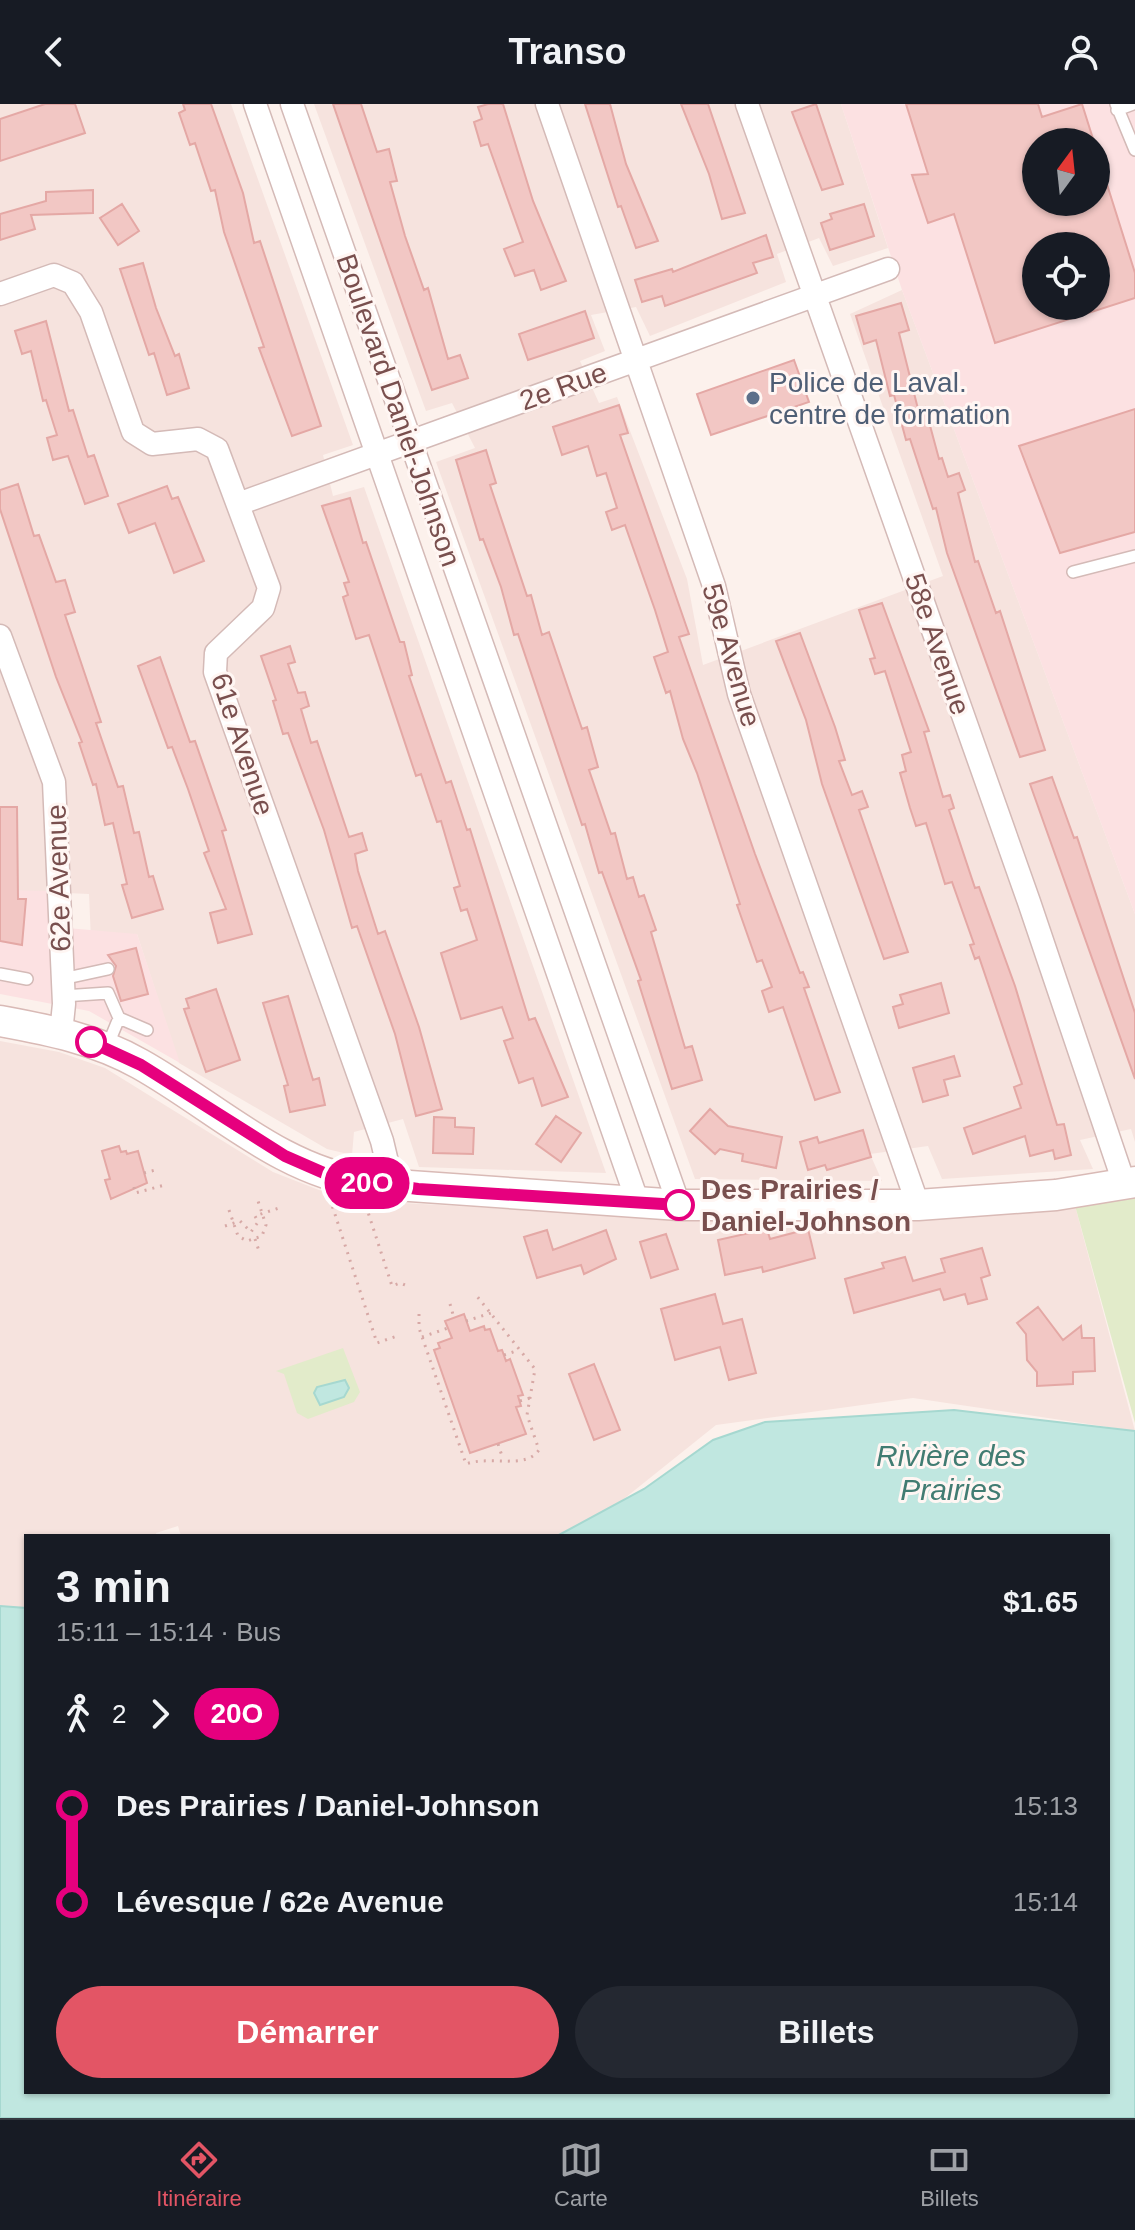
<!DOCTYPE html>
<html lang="fr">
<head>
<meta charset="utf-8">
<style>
  body { margin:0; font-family:Helvetica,sans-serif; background:#242831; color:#f1f3f6; height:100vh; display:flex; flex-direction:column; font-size:30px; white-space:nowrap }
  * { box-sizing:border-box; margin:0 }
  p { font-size:26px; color:#9ea1a6 }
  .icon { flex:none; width:44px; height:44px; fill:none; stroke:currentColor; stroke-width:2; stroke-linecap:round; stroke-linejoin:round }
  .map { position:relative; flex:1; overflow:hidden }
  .details { position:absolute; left:24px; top:1430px; width:1086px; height:560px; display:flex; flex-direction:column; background:#171b24; border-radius:0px; box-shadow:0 2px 6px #0004 }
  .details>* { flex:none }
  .badge { padding:0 16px; border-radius:26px; font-size:28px; line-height:52px }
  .needle { width:52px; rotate:15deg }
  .fabs { position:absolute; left:1022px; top:24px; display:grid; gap:16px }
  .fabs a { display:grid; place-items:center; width:88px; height:88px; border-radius:50%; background:#171b24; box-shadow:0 2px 6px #0004; font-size:40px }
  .map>.badge { position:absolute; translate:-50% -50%; box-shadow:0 0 0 4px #fff }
  .legs { display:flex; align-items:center; gap:12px; height:88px; padding:0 32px; font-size:26px }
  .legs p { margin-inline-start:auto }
  .overview { display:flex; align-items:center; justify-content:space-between; height:136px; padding:0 32px }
  h1 { font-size:44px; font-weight:700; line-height:60px }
  .action { display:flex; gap:16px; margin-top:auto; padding:16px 32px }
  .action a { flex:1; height:92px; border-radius:48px; background:#e35565; color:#fff; font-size:32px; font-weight:700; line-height:92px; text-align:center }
  .action a+a { background:#242831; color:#f1f3f6 }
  ul { padding:0 32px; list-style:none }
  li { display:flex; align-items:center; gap:28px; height:96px; font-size:30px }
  li i { display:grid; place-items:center; width:12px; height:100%; margin:0 10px; background:currentColor }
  li i::after { content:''; width:20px; height:20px; margin:-10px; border:6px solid; border-radius:50%; background:#171b24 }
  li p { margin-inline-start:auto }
  li:first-child i { background:linear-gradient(#0000 50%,currentColor 0) }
  li:last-child i { background:linear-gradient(currentColor 50%,#0000 0) }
  header { display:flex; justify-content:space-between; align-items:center; height:104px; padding:0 32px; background:#171b24; font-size:36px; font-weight:700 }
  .tab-bar { display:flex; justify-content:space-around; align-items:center; height:112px; border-top:2px solid #363941; background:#171b24; font-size:22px; color:#9ea1a6 }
  .tab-bar a { display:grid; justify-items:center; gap:4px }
  .tab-bar .active { color:#e35565 }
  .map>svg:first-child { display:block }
</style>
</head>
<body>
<header><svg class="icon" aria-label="back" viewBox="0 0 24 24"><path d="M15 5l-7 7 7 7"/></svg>Transo<svg class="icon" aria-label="person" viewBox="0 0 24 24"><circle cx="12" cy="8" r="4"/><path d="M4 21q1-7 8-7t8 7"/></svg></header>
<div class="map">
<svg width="1135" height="2014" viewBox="0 0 1135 2014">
  <rect width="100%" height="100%" fill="#fcf1ec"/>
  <path fill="#f6e3de" d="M0 0H231L353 341 323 351 333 392 364 383 606 1069 419 1063 403 1015 354 1028 352 1051 327 1045 179 959 137 830 91 836 89 790 0 786Z
    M314 0H841L888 144 833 162 819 134 777 150 786 178 650 232 636 203 591 211 605 247 580 257 599 299 617 293 687 475 703 561 943 472 850 210 902 186 1135 810V1038L1131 1025 1080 1036 1093 1065 942 1075 928 1042 870 1050 882 1077 695 1075 436 358 475 344 452 299 426 307Z
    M0 937 59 948 105 964 273 1068 319 1086 369 1097 508 1105 1074 1098 1135 1327 913 1294 716 1321 615 1402 557 1432H181L178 1422 156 1429 157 1432H26V1504L0 1502Z"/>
  <path fill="#fce1e2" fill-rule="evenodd" d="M841 0H1135V810L902 186ZM1036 38H1096V98H1036ZM1036 142H1096V202H1036Z
    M0 786 49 787 55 823 137 830 180 959 89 907 0 890Z"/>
  <path fill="#e2ebca" d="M1135 1078V1319L1074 1098Z
    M343 1244 360 1288 354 1298 308 1315 297 1309 284 1270 276 1267Z"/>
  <path fill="#c0e7e0" stroke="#a6d8d0" stroke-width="2" d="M345 1276 349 1284 344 1293 320 1301 314 1289 317 1283Z
    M954 1306 1135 1327V2014H0V1502L26 1504V1988H1108V1432H557L644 1385 713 1336 765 1318Z"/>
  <path fill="#f2c7c4" stroke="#e4a8a5" stroke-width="2" fill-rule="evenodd" d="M45 0H75L85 29 0 57V15Z
    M183 0H211L243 89 254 139 260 137 321 322 292 332 259 244 264 243 224 128 215 86 211 87 195 39 190 41 179 9 185 6Z
    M333 0H361L377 48 389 45 397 77 390 78 405 132 424 186 428 184 448 255 460 251 468 274 432 286Z
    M488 0H503L533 97 566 177 541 186 534 166 515 172 504 145 523 138 488 40 481 42 474 18 482 15 478 3Z
    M585 0H610L626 60 658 137 636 144 621 102 618 103Z
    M681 0H708L745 109 722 115 709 70Z
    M816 0 843 80 822 86 792 8Z
    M906 0H1038L1042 13 1082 0 1094 38H1036V98H1096V56L1099 55 1135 169V194L995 239 954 110 928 119 912 71 928 70ZM1036 142H1096V202H1036Z
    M93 86V109L31 111 35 125 0 136V110L46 97V88Z
    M122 100 139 127 118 141 100 114Z
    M864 100 874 132 830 146 821 119 832 115 830 110Z
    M766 131 773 153 753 159 757 169 665 202 662 192 642 198 635 176 672 165 673 168Z
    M143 159 156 204 175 252 179 250 189 284 167 291 154 249 149 251 120 165Z
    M901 199 909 226 899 229 918 305 925 303 939 355 942 354 948 373 959 369 965 386 958 389 975 458 978 457 996 509 1000 507 1045 646 1020 653 947 449 936 404 933 405 910 335 906 336 894 291 890 292 876 236 864 240 856 212Z
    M585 207 594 234 528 256 519 230Z
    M46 217 69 307 73 306 88 353 94 351 108 392 85 400 68 352 53 356 47 334 57 331 46 296 43 297 31 247 22 250 15 227Z
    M794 256 809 298 711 331 697 290Z
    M619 301 628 329 620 331 689 530 679 533 755 750 800 869 803 868 809 883 804 884 840 988 815 996 783 903 769 908 762 887 772 883 762 856 757 858 737 801 740 800 697 669 683 635 670 587 666 589 654 553 668 548 655 506 625 421 612 426 606 408 617 404 606 369 597 372 588 342 562 351 553 323Z
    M1135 305V428L1060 449 1019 342Z
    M486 346 496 379 490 381 527 492 531 491 542 531 549 528 582 625 587 623 598 663 589 666 611 730 615 729 627 775 633 773 639 793 644 791 656 826 651 828 685 944 692 942 702 976 672 985 638 877 641 876 602 768 599 769 585 720 582 721 518 530 514 531 501 483 483 435 480 436 456 356Z
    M18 380 34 432 39 431 56 478 65 476 75 508 65 511 101 618 96 619 118 683 123 682 134 729 139 728 149 773 153 772 163 805 132 814 122 781 127 780 113 719 105 721 96 680 93 681 79 639 82 638 56 573 0 405V386Z
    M167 382 172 395 178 393 204 457 174 469 155 419 129 429 118 400Z
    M350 394 363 439 366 438 400 538H404L412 571 409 572 446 679 451 677 467 726 470 725 529 916 535 914 568 993 542 1002 533 974 519 979 504 937 513 934 502 903 461 915 441 849 477 836 467 805 461 807 454 784 460 782 441 717 437 718 421 670 416 672 369 531 356 535 343 493 348 491 344 479 349 478 322 402Z
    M882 499 929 627 924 628 943 693 950 691 954 704 949 706 975 784 979 783 1015 882 1057 1021 1064 1020 1071 1051 1055 1055 1053 1046 1030 1052 1025 1032 973 1050 964 1024 1021 1004 1014 983 1022 980 979 853 975 855 970 841 974 840 952 778 945 780 926 719 916 722 910 704 900 669 906 667 902 651 911 648 885 567 875 570 870 555 875 554 859 506Z
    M800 529 835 623 845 656 839 657 852 691 862 687 868 703 859 706 908 848 884 855 822 680 806 616 776 537Z
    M290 542 295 558 288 560 298 589 305 588 309 602 301 605 311 639 317 637 349 733 362 729 367 746 355 750 358 767 378 830 385 827 419 923 442 1005 416 1012 395 930 357 822 352 824 324 726 288 629 283 630 273 597 276 596 261 552Z
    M160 553 190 638 195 637 226 726 222 727 252 830 218 839 210 809 226 805 204 749 209 747 188 685 172 643 168 644 138 562Z
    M1052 673 1074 734 1077 733 1135 909V975L1030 680Z
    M0 703H17L18 795H26L22 841 0 837Z
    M136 844 148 890 121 897 113 872 116 862 108 851Z
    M941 879 949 909 899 924 893 903 903 900 900 891Z
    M216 885 240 956 206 968 184 905 189 904 186 895Z
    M288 892 313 976 319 974 325 1001 290 1008 284 982 288 981 263 899Z
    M954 952 960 972 944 976 948 991 923 998 913 964Z
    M710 1005 728 1022 782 1033 776 1064 742 1057 743 1050 720 1045 715 1050 690 1027Z
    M556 1012 581 1029 561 1058 536 1040Z
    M434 1013 455 1014V1023L474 1024 473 1050 433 1049Z
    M863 1026 871 1053 827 1066 825 1061 808 1066 800 1038 817 1033 819 1039Z
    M119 1042 121 1048 126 1047 127 1050 138 1047 147 1079 111 1095 105 1076 110 1075 102 1047Z
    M767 1125 770 1135 808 1125 815 1154 763 1168 762 1163 725 1171 718 1136Z
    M547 1126 553 1146 606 1126 616 1155 584 1170 581 1161 537 1174 524 1133Z
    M666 1130 678 1165 651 1174 640 1138Z
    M982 1144 990 1171 981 1174 987 1195 968 1200 965 1190 944 1196 940 1185 854 1209 845 1175 884 1164 882 1159 905 1153 913 1177 945 1168 941 1155Z
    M715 1190 723 1220 742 1215 756 1269 729 1276 720 1243 675 1256 661 1205Z
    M1038 1203 1063 1236 1081 1222 1082 1234H1094L1095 1267 1073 1268V1280L1037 1282V1268L1027 1256 1026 1230 1017 1219Z
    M464 1210 470 1227 484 1222 485 1226 490 1225 498 1247 502 1246 506 1257 510 1255 523 1291 518 1292 521 1302 516 1303 526 1330 470 1349 434 1246 440 1244 438 1239 452 1234 445 1217Z
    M594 1260 620 1326 594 1336 569 1270Z"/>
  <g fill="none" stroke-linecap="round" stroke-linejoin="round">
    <g stroke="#d4bab7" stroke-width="14">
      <path id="lane" d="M1116 0 1135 46
        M1117 6 1133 0
        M1073 468 1135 452
        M0 870 27 875
        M62 875 108 865
        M63 892 108 889 119 914 107 943
        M119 914 147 926"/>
    </g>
    <g stroke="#d4bab7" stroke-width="25">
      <path id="street" d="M255 0 638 1099
        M292 0 679 1101
        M547 0 714 482 739 590 918 1101
        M747 0 1029 798 1125 1082
        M0 190 54 171 73 179 91 208 133 328 152 340 198 335 217 345 269 484 263 504 216 549 215 568 382 1037 387 1058 385 1082
        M238 400 888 165
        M0 532 54 678 64 900 61 929"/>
    </g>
    <g stroke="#d9bab6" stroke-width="33">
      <path id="secondary" d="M0 917C49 926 96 935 140 960 215 1002 280 1067 367 1079L679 1101H918L1056 1091 1135 1078"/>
    </g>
    <path stroke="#d7a9a6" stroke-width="3" stroke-dasharray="2 6" stroke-linecap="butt" d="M144 1069 159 1065
      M134 1083 135 1089 165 1081
      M330 1095 377 1239 397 1232
      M366 1102 392 1182 400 1179 410 1183
      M229 1106 238 1132 247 1137 262 1132 266 1121 258 1097
      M225 1122 240 1117 251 1128 258 1118 255 1112 279 1104
      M255 1135 260 1150
      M450 1200 454 1214
      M419 1210V1224L466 1360C491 1351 525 1366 539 1346L527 1311 535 1265 476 1191
      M466 1217 491 1209
      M422 1233 448 1224
      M504 1251 519 1246
      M520 1297 530 1294
      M498 1340 503 1355"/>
    <use href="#lane" stroke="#fff" stroke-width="11"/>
    <use href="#street" stroke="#fff" stroke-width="22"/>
    <use href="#secondary" stroke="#fff" stroke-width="30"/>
  </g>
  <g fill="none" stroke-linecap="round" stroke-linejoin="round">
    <g stroke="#fff" stroke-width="18">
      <path id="line-1" d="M91 938 141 961 285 1052 333 1073 418 1085 679 1101"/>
    </g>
    <use href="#line-1" stroke="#e6007e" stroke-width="12"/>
  </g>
  <circle fill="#5c6f8a" stroke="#fff6f3" stroke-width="3" cx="753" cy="294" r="8"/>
  <g fill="#fff" stroke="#e6007e" stroke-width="4">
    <circle cx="91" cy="938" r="14"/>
    <circle cx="679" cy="1101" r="14"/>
  </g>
  <g text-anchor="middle" stroke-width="6" stroke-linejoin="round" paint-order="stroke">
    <g font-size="28" fill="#4e5e75" stroke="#fff6f3" text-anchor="start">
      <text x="769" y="288">Police de Laval.<tspan x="769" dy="32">centre de formation</tspan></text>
    </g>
    <g font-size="28" fill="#794f4e" stroke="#fff6f3">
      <text transform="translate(563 282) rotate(-20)" y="10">2e Rue</text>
      <text transform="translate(399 306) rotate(71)" y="10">Boulevard Daniel-Johnson</text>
      <text transform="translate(938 540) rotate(71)" y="10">58e Avenue</text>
      <text transform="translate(732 551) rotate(74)" y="10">59e Avenue</text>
      <text transform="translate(243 640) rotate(72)" y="10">61e Avenue</text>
      <text transform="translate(58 774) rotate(-92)" y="10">62e Avenue</text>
    </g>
    <g font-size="28" font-weight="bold" fill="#794f4e" stroke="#fff6f3" text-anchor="start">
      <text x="701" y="1095">Des Prairies /<tspan x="701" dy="32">Daniel-Johnson</tspan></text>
    </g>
    <g font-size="30" font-style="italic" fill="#417c72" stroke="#fff6f3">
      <text x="951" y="1362">Rivière des<tspan x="951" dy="34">Prairies</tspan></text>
    </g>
  </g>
</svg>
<div class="fabs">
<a><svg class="needle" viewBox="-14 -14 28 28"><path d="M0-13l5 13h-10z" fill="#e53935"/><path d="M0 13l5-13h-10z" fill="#9ea1a6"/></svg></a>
<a><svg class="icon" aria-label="locate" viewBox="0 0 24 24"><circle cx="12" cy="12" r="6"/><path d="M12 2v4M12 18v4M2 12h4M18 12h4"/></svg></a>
</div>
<b class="badge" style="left:367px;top:1079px;background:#e6007e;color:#fff">20O</b>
<section class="details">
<div class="overview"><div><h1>3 min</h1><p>15:11 – 15:14 · Bus</p></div><b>$1.65</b></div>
<div class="legs"><svg class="icon" aria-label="walk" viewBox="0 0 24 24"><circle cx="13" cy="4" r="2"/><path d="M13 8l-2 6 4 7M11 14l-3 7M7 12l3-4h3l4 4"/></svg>2<svg class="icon" aria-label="forward" viewBox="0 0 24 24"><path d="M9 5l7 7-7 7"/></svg><b class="badge" style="background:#e6007e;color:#fff">20O</b></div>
<ul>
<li><i style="color:#e6007e"></i><b>Des Prairies / Daniel-Johnson</b><p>15:13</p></li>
<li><i style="color:#e6007e"></i><b>Lévesque / 62e Avenue</b><p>15:14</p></li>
</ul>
<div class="action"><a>Démarrer</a><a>Billets</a></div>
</section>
</div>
<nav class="tab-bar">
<a class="active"><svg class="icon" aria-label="directions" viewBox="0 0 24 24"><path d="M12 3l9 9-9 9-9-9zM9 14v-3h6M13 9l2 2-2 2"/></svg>Itinéraire</a>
<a><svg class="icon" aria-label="map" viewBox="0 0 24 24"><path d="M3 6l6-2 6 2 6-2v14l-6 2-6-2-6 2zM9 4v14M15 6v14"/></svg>Carte</a>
<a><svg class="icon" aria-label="tickets" viewBox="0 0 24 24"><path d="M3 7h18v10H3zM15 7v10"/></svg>Billets</a>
</nav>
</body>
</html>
